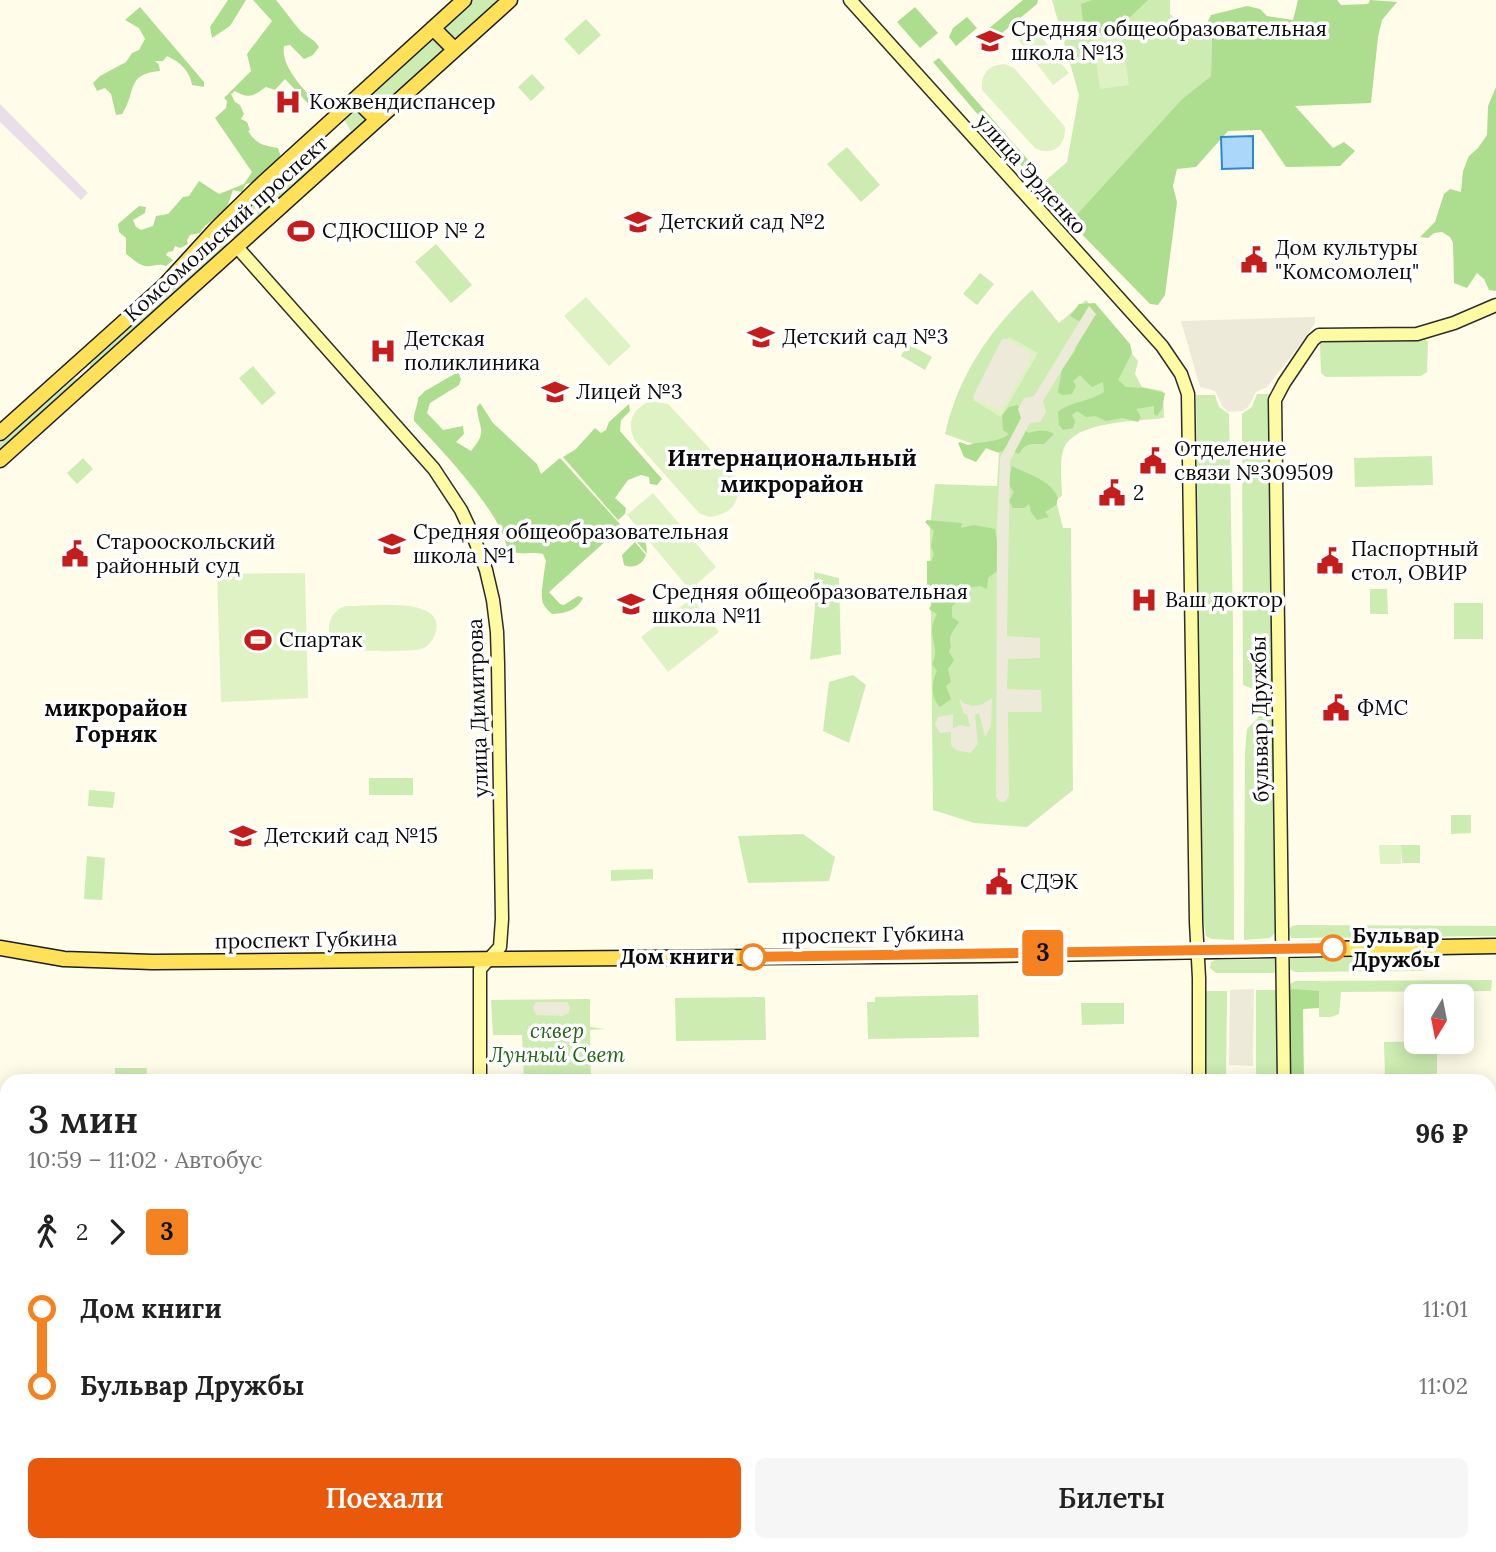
<!DOCTYPE html>
<html lang="ru">
<head>
<meta charset="utf-8">
<style>
  body { margin:0; font-family:Lora,serif; background:#f6f6f6; color:#222; height:100vh; display:flex; flex-direction:column; font-size:26px; white-space:nowrap }
  * { box-sizing:border-box; margin:0 }
  p { font-size:23px; color:#767676 }
  .icon { flex:none; width:38px; height:38px; fill:none; stroke:currentColor; stroke-width:2; stroke-linecap:round; stroke-linejoin:round }
  .map { position:relative; flex:1; overflow:hidden }
  .panel { position:absolute; left:0px; top:1074px; width:1496px; height:478px; display:flex; flex-direction:column; background:#fff; border-radius:21px 21px 0 0; box-shadow:0 4px 18px #0003 }
  .panel>* { flex:none }
  .badge { padding:0 14px; border-radius:5px; font-size:24px; line-height:46px }
  .needle { width:46px; rotate:190deg }
  .controls { position:absolute; left:1404px; top:984px; display:grid; gap:14px }
  .controls a { display:grid; place-items:center; width:70px; height:70px; border-radius:10px; background:#fff; box-shadow:0 4px 18px #0003; font-size:35px }
  .map>.badge { position:absolute; translate:-50% -50%; box-shadow:0 0 0 4px #fff }
  .legs { display:flex; align-items:center; gap:10px; height:77px; padding:0 28px; font-size:23px }
  .legs p { margin-inline-start:auto }
  .summary { display:flex; align-items:center; justify-content:space-between; height:119px; padding:0 28px }
  h1 { font-size:38px; font-weight:600; line-height:52px }
  .action { display:flex; gap:14px; margin-top:auto; padding:14px 28px }
  .action a { flex:1; height:80px; border-radius:10px; background:#ea580c; color:#fff; font-size:28px; font-weight:600; line-height:80px; text-align:center }
  .action a+a { background:#f6f6f6; color:#222 }
  ul { padding:0 28px; list-style:none }
  li { display:flex; align-items:center; gap:24px; height:77px; font-size:26px }
  li i { display:grid; place-items:center; width:10px; height:100%; margin:0 9px; background:currentColor }
  li i::after { content:''; width:18px; height:18px; margin:-9px; border:5px solid; border-radius:50%; background:#fff }
  li p { margin-inline-start:auto }
  li:first-child i { background:linear-gradient(#0000 50%,currentColor 0) }
  li:last-child i { background:linear-gradient(currentColor 50%,#0000 0) }
  .map>svg:first-child { display:block }
</style>
</head>
<body>
<div class="map">
<svg width="1496" height="1552" viewBox="0 0 1496 1552">
  <rect width="100%" height="100%" fill="#fffce9"/>
  <path fill="#ebdeeb" d="M0 104 88 193 81 200 0 122Z"/>
  <path fill="#ccecb1" d="M472 0H503L461 38H452L443 30 442 26Z
    M1052 0H1170V14L1187 30 1212 33 1211 76 1182 99 1070 222 1038 187 1067 162 1079 95Z
    M586 19 601 35 579 55 564 39Z
    M433 38 437 39 445 50 379 111 374 112 365 100 367 97Z
    M532 74 545 88 531 101 518 87Z
    M359 112 368 119 238 237H233L229 230 233 218 292 166 298 165 306 171 351 131 344 119 349 113Z
    M847 147 880 185 861 202 827 164Z
    M217 239 226 241 228 246 93 368 90 367V361L183 278Z
    M436 244 472 285 451 303 415 262Z
    M980 273 994 284 977 305 963 294Z
    M1032 290 1059 323 1086 300 1138 361 1135 374 1142 387 1163 391 1164 418C1137 422 1072 420 1063 451 1059 465 1062 482 1062 496L1056 500 1063 528H1071L1073 790 1027 827 974 823 933 810 930 526 935 484 997 486 999 453 945 434C958 377 989 330 1032 290Z
    M1424 338 1428 342 1427 372 1421 376 1326 377 1321 373 1320 344 1323 340Z
    M908 344 932 357 925 370 901 356Z
    M253 366 276 393 262 405 239 378Z
    M75 378 78 380 76 385 0 453V443Z
    M1257 394H1270L1277 925 1275 933 1270 938 1244 940 1245 752 1247 729 1258 718 1260 710 1261 699 1256 690 1243 685 1242 414 1252 407Z
    M1196 395H1215L1219 407 1229 414 1233 625 1234 940 1212 939 1206 936 1203 918Z
    M1432 456 1433 485 1355 487 1354 458Z
    M83 458 93 469 77 484 67 473Z
    M814 572 839 578 841 654 810 660 815 608Z
    M1370 589H1387L1388 614H1370Z
    M1454 603H1483V639H1454Z
    M853 675 866 685 849 743 823 731 829 682Z
    M369 778H413V795H369Z
    M89 790 115 792 113 808 88 806Z
    M1451 815H1471V833L1451 834Z
    M803 834 835 857 829 881 748 883 738 836Z
    M1401 845H1420V863H1402Z
    M87 856 105 858 102 900 84 899Z
    M653 869V879L611 881V870Z
    M1298 925 1496 926V936L1291 938 1289 930 1292 926Z
    M1407 957 1426 961V971L1295 972 1287 968 1288 960 1294 958Z
    M1275 959 1277 969 1274 973H1216L1210 968 1211 962 1215 960Z
    M1492 980 1491 991 1341 992 1339 1014 1331 1017H1319V991L1287 993 1288 985 1295 981Z
    M1256 990H1277L1279 1081H1256Z
    M1205 991H1227L1226 1081H1205Z
    M978 995 979 1037 868 1039 867 1002H875V997Z
    M765 997 766 1040 676 1041 675 998Z
    M590 999V1027L605 1029 590 1030 591 1081H524L522 1035H493L491 1000Z
    M1081 1003H1124V1024L1082 1025Z
    M1437 1041V1078H1385L1384 1042Z
    M115 1068H147L146 1081H115Z
    M1137 1545H1207L1233 1552H1127Z"/>
  <path fill="#addd8f" d="M228 0H246L230 26 212 38 210 27Z
    M253 0H276C284 9 290 19 298 28 304 36 314 38 319 47L313 55 304 59 290 45 284 46C280 67 307 93 321 108L316 112 285 79 275 90 266 87C254 95 250 100 235 91L231 94 235 102 240 105 244 114 241 119 247 122 250 130 248 131C257 145 263 145 278 148L281 157 267 169 255 182 246 184 242 192 233 190C231 195 229 204 226 208 219 218 205 222 200 233L190 235 187 240 188 244 180 248 175 246 173 251 168 252 166 255 173 260 166 266C157 262 150 269 142 265 136 263 131 257 126 254V238L119 232 118 224 139 206 146 207 145 213 133 220 136 227 141 230 153 226 156 216 168 214 183 197 189 196 199 181 219 194 244 184 252 172 215 118 226 108 227 101 224 98 251 71 247 54 272 21Z
    M1023 0H1038L1037 4 996 38 982 34Z
    M1092 0H1148L1128 19 1085 40 1081 4Z
    M1298 0H1337L1341 5 1368 4 1370 0 1397 2 1382 20 1378 37 1371 103 1295 106 1333 148 1344 142 1355 151 1340 166 1286 167 1261 130 1228 131 1196 167 1177 169 1173 186 1177 202 1165 295 1158 305 1150 304 1070 222 1182 99 1211 76 1212 33 1207 23 1211 15 1247 6 1260 9 1267 16 1293 20Z
    M140 7 204 82V87L192 85C190 71 180 62 167 56L163 61H155L159 65 160 71C125 74 137 92 122 114L116 115 111 94 105 88 97 91 93 83 100 76 126 62 132 53 139 50 145 39 139 28 125 20Z
    M915 7 938 33 920 48 897 22Z
    M967 17 977 28 956 46 949 37 953 28Z
    M939 58 1043 177 1038 185 933 62Z
    M1496 87V291L1489 290 1484 279 1477 273 1467 288 1454 283 1453 243 1450 237 1442 232 1434 233 1428 238 1420 237 1435 222 1444 194 1450 189 1461 192 1463 171 1469 156 1478 148 1487 135 1488 106Z
    M1095 303 1130 344 1132 353 1118 380 1126 387 1144 388 1165 393 1162 408 1157 416 1154 414V406L1136 409 1141 417 1138 422 1123 418 1106 421 1095 416 1086 417 1077 411 1072 415 1075 421 1073 428 1063 430 1059 425 1058 412C1071 401 1090 402 1104 392L1103 382 1092 387 1080 375 1073 381 1076 386 1072 394 1062 395 1058 392 1062 369 1075 351 1077 337 1084 324 1070 316 1079 304Z
    M458 372 461 379 459 385 430 403 427 413 443 430 463 426 464 434 456 442 471 451C489 430 478 429 477 407L480 403 493 423 537 464 541 474 560 458 628 533 623 527 635 525 646 544 647 554 633 537 617 531 549 592 560 604 564 605 578 596 583 598C576 611 566 613 552 614 547 609 542 605 542 598 541 594 545 565 546 561L543 554C527 551 521 557 507 549 503 514 439 447 414 421 413 412 418 407 418 398L425 391Z
    M629 404 630 411 621 420 620 431 662 479 657 485 650 484 649 477 641 475 628 480 615 498 626 508 625 514 618 520 563 457 576 449 595 428 601 433 606 430 609 422Z
    M1017 405 1023 410 1019 427 1029 433C1038 430 1046 429 1054 434L1044 444C1031 444 1025 442 1019 454L1006 448C997 456 995 450 986 448L976 462 964 457 958 443 960 442 968 445C981 441 998 443 1009 434L1003 430 1002 415 1009 407Z
    M1012 466C1029 475 1051 480 1058 498L1056 505 1045 512 1049 517 1037 520 1031 512 1029 504 1024 508H1013L1009 501 1014 492 1008 484Z
    M927 520 962 523 961 528 974 525 995 529 998 548V570L988 578 987 589 980 586 967 588 960 583 959 585 960 600 952 606V617L959 622C955 629 947 635 951 646L949 652 954 660 948 669 951 682 946 686 951 699 940 707C931 699 931 682 937 671L932 664C942 646 924 637 937 614L929 609 934 600 927 599V561H931L934 555 931 546 934 531 925 522Z
    M635 542 646 555C642 565 634 569 624 565L622 555Z
    M1292 989 1319 991V1008L1303 1009 1304 1081H1289L1287 993Z
    M821 1545H918L904 1552H807Z
    M956 1545H1112L1105 1552H944Z
    M1212 1545H1397L1377 1552H1241Z"/>
  <path fill="#dff2c3" d="M1033 26 1069 73 1053 85 1017 38Z
    M1121 32 1129 85 1100 89 1093 38Z
    M1005 64 1014 68 1065 127C1066 146 1053 157 1035 148L982 90C981 73 988 65 1005 64Z
    M586 297 631 346 609 366 564 316Z
    M1009 337 1038 353 1001 417 973 400Z
    M650 401 668 404 735 476C744 499 732 515 709 517L699 513 635 441C626 423 632 409 650 401Z
    M653 493 716 567 690 590 627 515Z
    M305 573 308 698 221 702 217 574Z
    M692 598 719 632 668 672 641 637Z
    M351 606C372 606 455 595 433 639 430 643 426 648 421 649 411 652 349 652 340 648 324 641 326 615 341 608 344 606 348 606 351 606Z
    M1379 845H1401V864H1380Z"/>
  <path fill="#eeead9" d="M1089 306 1096 314 1043 401 1046 412 1040 422 1030 423 1010 461 1007 636 1040 638V658L1008 659 1007 689 1041 690 1042 712H1008L1009 796 1005 802H1000L996 797 997 526 1000 458 1021 418 1018 409 1024 398 1034 396Z
    M1315 317V323L1299 346 1267 387 1256 392 1248 407 1243 411 1228 412 1223 407 1215 391 1200 387 1181 321Z
    M1002 339H1007L1031 353 1029 362 1001 410 974 399 973 396Z
    M959 698 963 703 973 706 981 705 992 698 991 726 985 737 979 713 975 715 978 744 970 753 956 750 951 745V732L940 733 935 724 938 717 953 714V728L961 725 970 727 967 714H964Z
    M1254 989 1253 1066 1229 1065 1230 990Z
    M536 1002H567L570 1007 569 1013 562 1016 536 1015 533 1007Z"/>
  <path fill="#aad7fa" stroke="#2c88d6" stroke-width="2" d="M1253 136V168L1222 169 1221 137Z"/>
  <g fill="none" stroke-linecap="round" stroke-linejoin="round">
    <path stroke="#aad7fa" stroke-width="16" d="M1489 1545 1496 1549
      M918 1552 928 1545"/>
    <g stroke="#3e3e3e" stroke-width="11">
      <path id="minor" d="M487 1545V1552
        M720 1552 731 1545"/>
    </g>
    <g stroke="#2d2d2d" stroke-width="15">
      <path id="secondary" d="M850 0 1162 346 1181 374 1188 394 1196 922 1199 978V1082
        M237 247 434 469 461 510 474 538 486 570 493 600 497 632 498 664 502 919 500 947 480 969V1082
        M1284 1082 1275 400 1284 383 1313 340 1319 335 1417 334 1454 323 1496 305
        M0 1394 7 1395
        M1489 1489 1496 1493"/>
    </g>
    <g stroke="#1c1c1c" stroke-width="17">
      <path id="primary" d="M433 28 454 49
        M356 99 377 120
        M0 433 165 285 218 227 262 184 464 0
        M0 460 510 0
        M0 948 64 959 152 962 990 955 1496 946"/>
    </g>
    <use href="#minor" stroke="#fff" stroke-width="9"/>
    <use href="#secondary" stroke="#fffba4" stroke-width="12"/>
    <use href="#primary" stroke="#ffe159" stroke-width="14"/>
  </g>
  <g fill="none" stroke-linecap="round" stroke-linejoin="round">
    <g stroke="#fff" stroke-width="16">
      <path id="line-1" d="M753 957 1333 948"/>
    </g>
    <use href="#line-1" stroke="#f58220" stroke-width="10"/>
  </g>
  <defs>
    <g id="school-bare" transform="scale(2.1)"><path d="M0-5L7-2L0 1L-7-2ZM-4 1L0 2.5L4 1V4Q0 6-4 4Z" fill="#c41d1b" stroke="#fff" stroke-width="2.5" paint-order="stroke"/></g>
    <g id="hospital-bare" transform="scale(2.1)"><path d="M-5-5h3v3.5h4V-5h3V5h-3V1.5h-4V5h-3Z" fill="#c41d1b" stroke="#fff" stroke-width="2.5" paint-order="stroke"/></g>
    <g id="stadium-bare" transform="scale(2.1)"><path d="M0-5a6.5 5 0 1 0 0 10a6.5 5 0 1 0 0-10ZM-3.5-1.8h7v3.6h-7Z" fill="#c41d1b" stroke="#fff" stroke-width="2.5" paint-order="stroke"/></g>
    <g id="civic-bare" transform="scale(2.1)"><path d="M-.6-6.5H3V-4.5H.6V-3L4-1V1h2V6H-6V1h2V-1L-.6-3ZM-1.2 2.5V6h2.4V2.5Z" fill="#c41d1b" stroke="#fff" stroke-width="2.5" paint-order="stroke"/></g>
  </defs>
  <g fill-rule="evenodd">
    <use href="#school-bare" x="990" y="41"/>
    <use href="#hospital-bare" x="288" y="102"/>
    <use href="#school-bare" x="638" y="222"/>
    <use href="#stadium-bare" x="301" y="231"/>
    <use href="#civic-bare" x="1254" y="260"/>
    <use href="#school-bare" x="761" y="337"/>
    <use href="#hospital-bare" x="383" y="351"/>
    <use href="#school-bare" x="555" y="392"/>
    <use href="#civic-bare" x="1153" y="461"/>
    <use href="#civic-bare" x="1112" y="493"/>
    <use href="#school-bare" x="392" y="544"/>
    <use href="#civic-bare" x="75" y="554"/>
    <use href="#civic-bare" x="1330" y="561"/>
    <use href="#hospital-bare" x="1144" y="600"/>
    <use href="#school-bare" x="631" y="604"/>
    <use href="#stadium-bare" x="258" y="640"/>
    <use href="#civic-bare" x="1336" y="708"/>
    <use href="#school-bare" x="243" y="836"/>
    <use href="#civic-bare" x="999" y="882"/>
  </g>
  <g fill="#fff" stroke="#f58220" stroke-width="3.5">
    <circle cx="1333" cy="948" r="12"/>
    <circle cx="753" cy="957" r="12"/>
  </g>
  <g text-anchor="middle" stroke-width="7" stroke-linejoin="round" paint-order="stroke">
    <g font-size="21" fill="#0b0b0b" stroke="#fff" text-anchor="start">
      <text x="1011" y="36">Средняя общеобразовательная<tspan x="1011" dy="24">школа №13</tspan></text>
      <text x="309" y="109">Кожвендиспансер</text>
      <text x="659" y="229">Детский сад №2</text>
      <text x="322" y="238">СДЮСШОР № 2</text>
      <text x="1275" y="255">Дом культуры<tspan x="1275" dy="24">"Комсомолец"</tspan></text>
      <text x="782" y="344">Детский сад №3</text>
      <text x="404" y="346">Детская<tspan x="404" dy="24">поликлиника</tspan></text>
      <text x="576" y="399">Лицей №3</text>
      <text x="1174" y="456">Отделение<tspan x="1174" dy="24">связи №309509</tspan></text>
      <text x="1133" y="500">2</text>
      <text x="413" y="539">Средняя общеобразовательная<tspan x="413" dy="24">школа №1</tspan></text>
      <text x="96" y="549">Старооскольский<tspan x="96" dy="24">районный суд</tspan></text>
      <text x="1351" y="556">Паспортный<tspan x="1351" dy="24">стол, ОВИР</tspan></text>
      <text x="652" y="599">Cредняя общеобразовательная<tspan x="652" dy="24">школа №11</tspan></text>
      <text x="1165" y="607">Ваш доктор</text>
      <text x="279" y="647">Спартак</text>
      <text x="1357" y="715">ФМС</text>
      <text x="264" y="843">Детский сад №15</text>
      <text x="1020" y="889">СДЭК</text>
    </g>
    <g font-size="21" fill="#0b0b0b" stroke="#fff">
      <text transform="translate(1031 174) rotate(48)" y="7">улица Эрденко</text>
      <text transform="translate(226 229) rotate(-42)" y="7">Комсомольский проспект</text>
      <text transform="translate(478 708) rotate(-92)" y="7">улица Димитрова</text>
      <text transform="translate(1260 719) rotate(-91)" y="7">бульвар Дружбы</text>
      <text transform="translate(873 935) rotate(-1)" y="7">проспект Губкина</text>
      <text transform="translate(306 940) rotate(-1)" y="7">проспект Губкина</text>
    </g>
    <g font-size="21" font-weight="bold" fill="#0b0b0b" stroke="#fff" text-anchor="start">
      <text x="1352" y="943">Бульвар<tspan x="1352" dy="24">Дружбы</tspan></text>
      <text x="734" y="964" text-anchor="end">Дом книги</text>
    </g>
    <g font-size="21" font-style="italic" fill="#236618" stroke="#fff">
      <text x="557" y="1038">сквер<tspan x="557" dy="24">Лунный Свет</tspan></text>
    </g>
    <g font-size="23" font-weight="bold" fill="#0b0b0b" stroke="#fff">
      <text x="792" y="466">Интернациональный<tspan x="792" dy="26">микрорайон</tspan></text>
      <text x="116" y="716">микрорайон<tspan x="116" dy="26">Горняк</tspan></text>
    </g>
  </g>
</svg>
<div class="controls">
<a><svg class="needle" viewBox="-14 -14 28 28"><path d="M0-13l5 13h-10z" fill="#e53935"/><path d="M0 13l5-13h-10z" fill="#767676"/></svg></a>
</div>
<b class="badge" style="left:1043px;top:953px;background:#f58220;color:#111">3</b>
<section class="panel">
<div class="summary"><div><h1>3 мин</h1><p>10:59 – 11:02 · Автобус</p></div><b>96 ₽</b></div>
<div class="legs"><svg class="icon" aria-label="walk" viewBox="0 0 24 24"><circle cx="13" cy="4" r="2"/><path d="M13 8l-2 6 4 7M11 14l-3 7M7 12l3-4h3l4 4"/></svg>2<svg class="icon" aria-label="forward" viewBox="0 0 24 24"><path d="M9 5l7 7-7 7"/></svg><b class="badge" style="background:#f58220;color:#111">3</b></div>
<ul>
<li><i style="color:#f58220"></i><b>Дом книги</b><p>11:01</p></li>
<li><i style="color:#f58220"></i><b>Бульвар Дружбы</b><p>11:02</p></li>
</ul>
<div class="action"><a>Поехали</a><a>Билеты</a></div>
</section>
</div>
</body>
</html>
